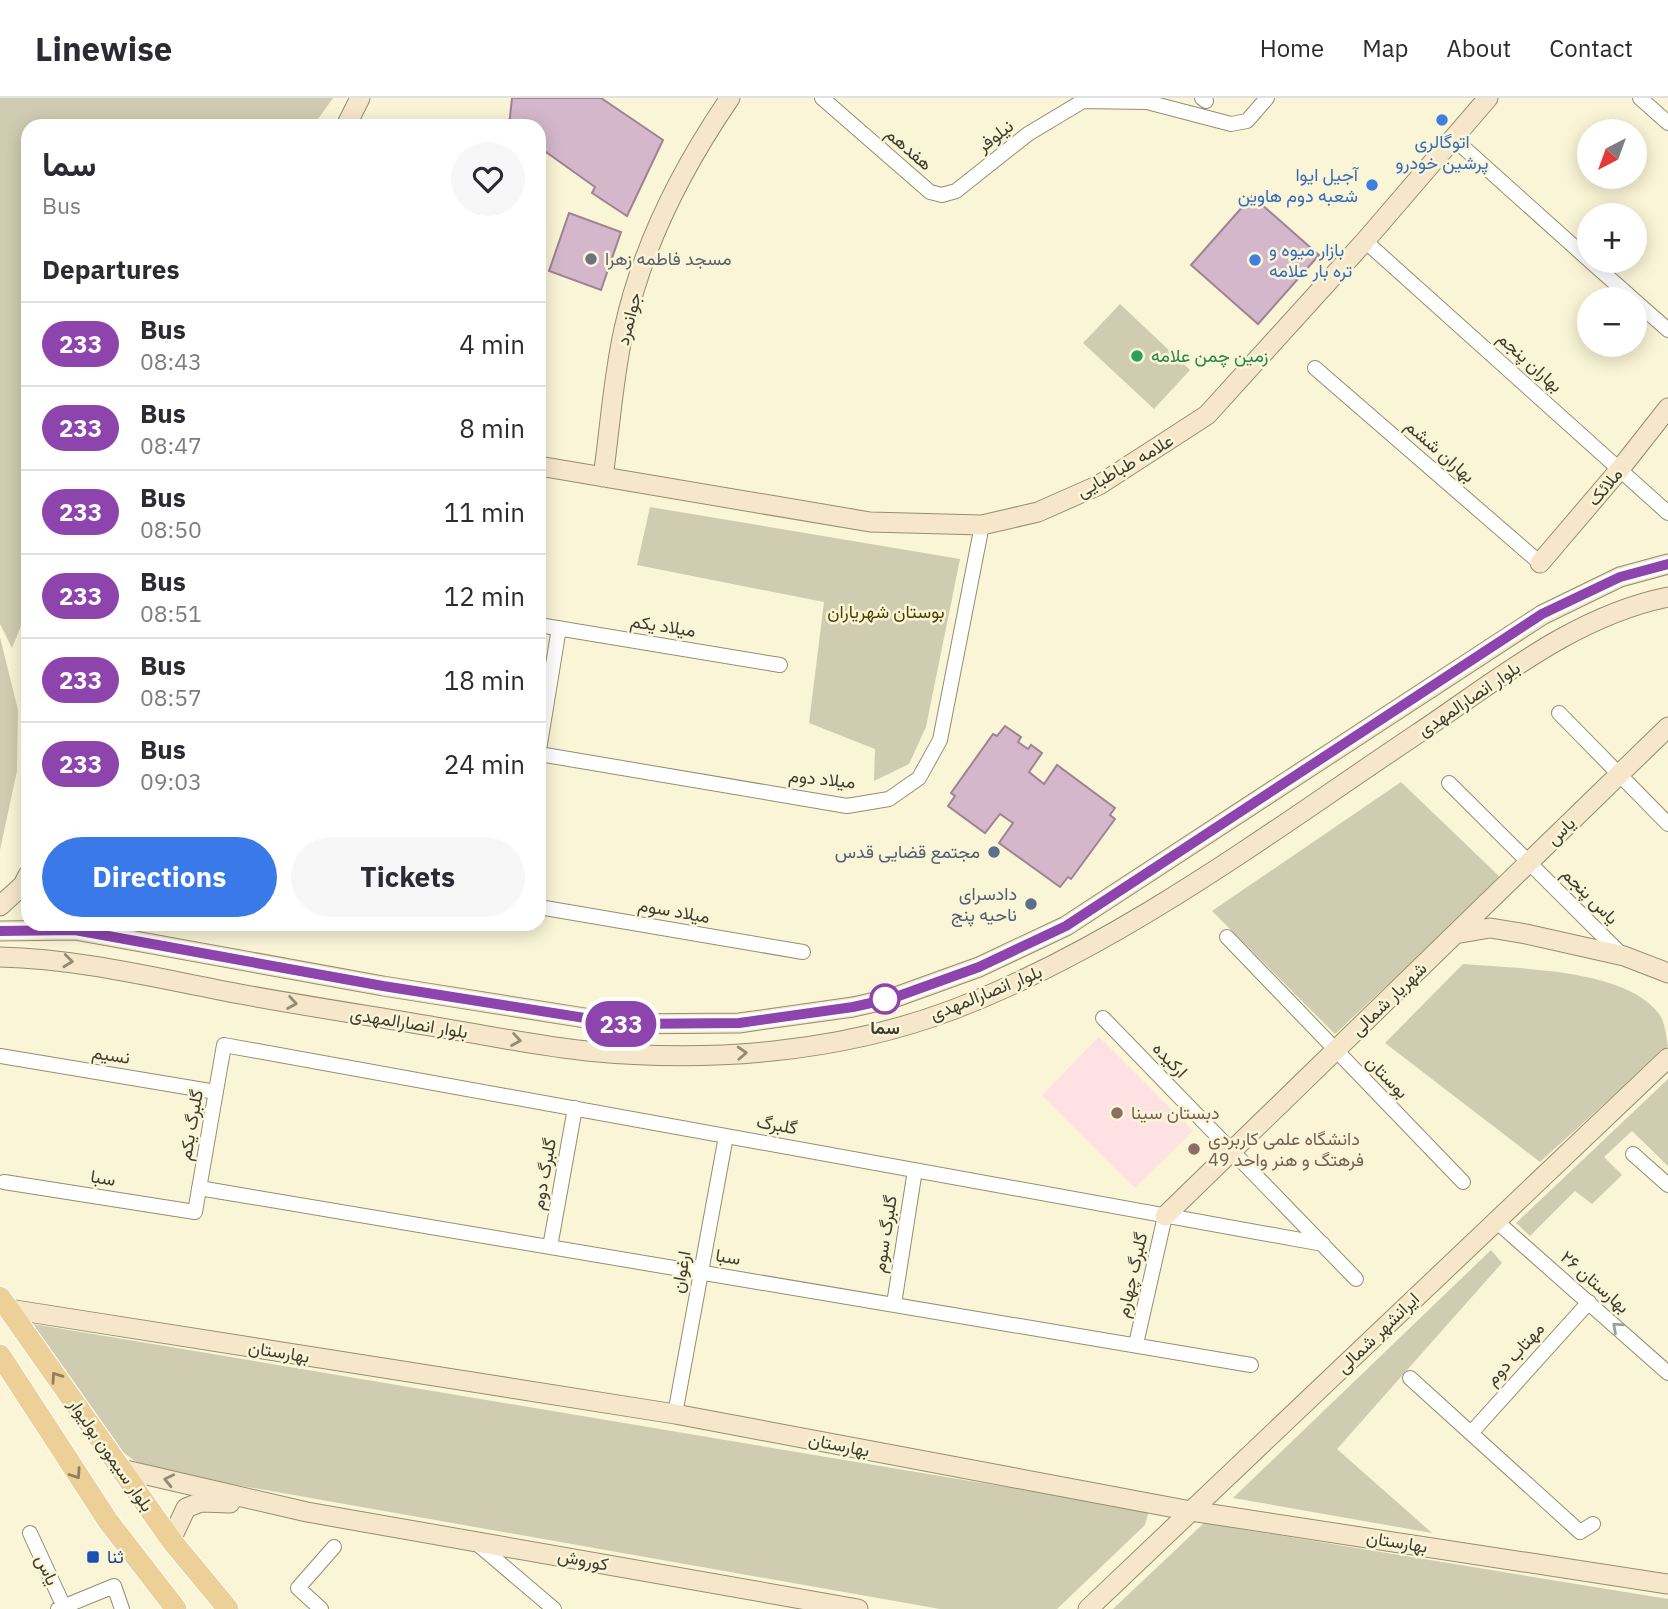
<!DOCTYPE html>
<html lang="en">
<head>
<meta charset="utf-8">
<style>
  body { margin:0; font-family:"IBM Plex Sans",Vazirmatn,sans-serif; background:#f7f7f7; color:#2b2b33; height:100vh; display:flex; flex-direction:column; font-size:26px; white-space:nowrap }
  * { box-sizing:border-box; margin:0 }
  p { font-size:23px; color:#7c7c81 }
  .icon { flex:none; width:38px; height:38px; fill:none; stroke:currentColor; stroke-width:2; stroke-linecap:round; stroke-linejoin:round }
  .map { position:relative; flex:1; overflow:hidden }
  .details { position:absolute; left:21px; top:21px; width:525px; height:812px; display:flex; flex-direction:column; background:#fff; border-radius:21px; box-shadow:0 4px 18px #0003 }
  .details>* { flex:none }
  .badge { padding:0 14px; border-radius:23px; font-size:24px; line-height:46px }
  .needle { width:46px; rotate:221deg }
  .controls { position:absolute; left:1577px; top:21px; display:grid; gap:14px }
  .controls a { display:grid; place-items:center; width:70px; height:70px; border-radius:50%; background:#fff; box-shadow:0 4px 18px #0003; font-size:35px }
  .map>.badge { position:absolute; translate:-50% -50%; box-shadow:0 0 0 4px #fff }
  h2 { padding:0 21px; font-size:26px; line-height:63px }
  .round { display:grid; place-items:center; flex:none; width:74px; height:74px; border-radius:37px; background:#f7f7f7 }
  .headline { display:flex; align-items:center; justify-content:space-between; height:119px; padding:0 21px }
  h1 { font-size:33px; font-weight:700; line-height:52px }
  .action { display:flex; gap:14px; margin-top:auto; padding:14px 21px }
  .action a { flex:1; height:80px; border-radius:42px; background:#3a79e8; color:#fff; font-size:28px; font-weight:700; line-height:80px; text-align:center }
  .action a+a { background:#f7f7f7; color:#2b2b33 }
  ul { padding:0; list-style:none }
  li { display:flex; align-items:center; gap:21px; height:84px; padding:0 21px; border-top:2px solid #e1e1e2 }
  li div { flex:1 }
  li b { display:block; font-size:26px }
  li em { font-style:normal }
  li .badge { min-width:77px; font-weight:700; text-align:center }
  header { display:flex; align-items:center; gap:42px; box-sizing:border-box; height:98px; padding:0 35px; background:#fff; border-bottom:2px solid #e1e1e2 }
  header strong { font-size:33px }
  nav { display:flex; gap:38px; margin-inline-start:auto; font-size:24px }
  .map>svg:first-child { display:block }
</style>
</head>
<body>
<header>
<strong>Linewise</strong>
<nav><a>Home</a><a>Map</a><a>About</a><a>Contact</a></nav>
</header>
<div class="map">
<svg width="1668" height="1511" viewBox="0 0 1668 1511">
  <rect width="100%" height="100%" fill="#faf5d6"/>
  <path fill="#fee2e3" d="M1099 939 1193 1033 1135 1090 1042 997Z"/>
  <path fill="#d0ccb2" d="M0 0H333L313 28H28V511L12 550 0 526Z
    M1120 206 1190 272 1154 311 1083 245Z
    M650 409 960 461 926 629 909 666 874 683 875 651 809 625 824 504 637 467Z
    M0 539 18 612 17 673 0 752Z
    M1401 684 1501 780 1335 936 1212 813Z
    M1463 866C1517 871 1626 870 1659 916 1665 924 1666 938 1668 948L1540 1064 1385 945Z
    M1668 981V1068L1632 1033 1604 1059 1622 1077 1592 1106 1575 1093 1530 1138 1516 1125Z
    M1491 1152 1502 1165 1337 1351 1432 1435 1233 1400Z
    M33 1226 1149 1413 1145 1427 1057 1511H940L146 1371 124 1355Z
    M1204 1425 1668 1501V1511H1113Z"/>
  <path fill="#d4b7ca" stroke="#9d8395" stroke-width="2" d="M512 0H601L663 42 627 118 592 95 595 89 539 49V28H509Z
    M1252 98 1319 157 1258 226 1191 167Z
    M569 115 621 134 601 192 549 173Z
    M1005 628 1021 639 1018 644 1028 651 1031 647 1042 655 1029 674 1044 686 1057 667 1115 710 1110 717 1115 721 1071 781 1068 779 1060 789 999 745 1013 725 1000 716 985 735 948 708 955 698 951 695 993 636 997 638Z"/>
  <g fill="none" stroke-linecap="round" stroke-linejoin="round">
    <g stroke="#938e71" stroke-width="16">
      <path id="street" d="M822 0 930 94 942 97 956 93 1028 36 1083 3 1147 4 1231 26 1247 23 1267 0
        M1202 0 1206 3
        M1640 0 1668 25
        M1453 40 1589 162
        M1365 143 1668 415
        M1590 163 1633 201
        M1634 202 1668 232
        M1315 270 1540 465
        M539 527 780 567
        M1559 615 1668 726
        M539 652 559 530
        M539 656 847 708 889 701 919 680 940 642 982 427
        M1449 685 1622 857
        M539 809 803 854
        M1227 839 1463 1084
        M1103 920 1356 1181
        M0 958 216 994
        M1633 1056 1668 1087
        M4 1084 195 1114 224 947 1323 1146
        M199 1090 1251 1267
        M1496 1123 1668 1275
        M550 1149 575 1010
        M894 1206 915 1072
        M1136 1246 1165 1118
        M1410 1280 1580 1434 1593 1426
        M675 1316 726 1038
        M1471 1335 1589 1204
        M30 1435 64 1509
        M475 1444 554 1511
        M58 1511 114 1488 122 1511
        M321 1511 298 1490 334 1449"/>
    </g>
    <g stroke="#938e71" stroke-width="21">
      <path id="secondary" d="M346 28 360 0
        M539 368 870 424 982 427 1038 414 1099 387 1207 317 1365 143 1488 0
        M603 379C610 331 613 279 624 231 642 149 682 70 730 0
        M1540 465 1620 371 1668 310
        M0 808 23 787 28 777
        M0 833 75 832 383 888 623 926 739 925 853 909 893 900 979 869 1066 828 1542 517 1620 479 1668 466
        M1455 836 1490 830 1526 836 1624 858 1668 875
        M0 859C82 861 160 881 240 896 305 908 371 918 436 929 486 937 537 948 587 953 708 965 838 955 952 912 1118 849 1269 735 1417 636 1495 584 1573 518 1668 499
        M1165 1118 1668 629
        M9 1211 675 1316 1191 1413 1668 1486
        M121 1371 307 1414 858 1511
        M171 1442 186 1410 201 1404 230 1405
        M1088 1511 1668 960"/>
    </g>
    <g stroke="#fff" stroke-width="23">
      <path id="primary" d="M0 1199 171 1442 228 1511
        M0 1257 108 1423 176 1511"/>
    </g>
    <use href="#street" stroke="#fff" stroke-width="14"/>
    <use href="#secondary" stroke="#f6e7cb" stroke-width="19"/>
    <use href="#primary" stroke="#ecd098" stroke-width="21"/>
  </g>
  <defs><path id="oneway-chevron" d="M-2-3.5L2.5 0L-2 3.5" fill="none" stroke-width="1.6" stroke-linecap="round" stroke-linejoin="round" transform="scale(1.75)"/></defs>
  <g stroke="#918a76">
    <use href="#oneway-chevron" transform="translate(68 863) rotate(6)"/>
    <use href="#oneway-chevron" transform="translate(292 905) rotate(10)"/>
    <use href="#oneway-chevron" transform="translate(516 942) rotate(9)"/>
    <use href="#oneway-chevron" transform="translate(742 955) rotate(-3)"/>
    <use href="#oneway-chevron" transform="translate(169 1382) rotate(-167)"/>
  </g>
  <use stroke="#9f9e98" href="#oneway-chevron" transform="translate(1617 1229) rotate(-138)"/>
  <g stroke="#8d7f5f">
    <use href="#oneway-chevron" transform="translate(56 1279) rotate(-125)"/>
    <use href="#oneway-chevron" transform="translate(76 1376) rotate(56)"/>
  </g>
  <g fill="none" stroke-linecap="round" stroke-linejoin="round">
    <g stroke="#fff" stroke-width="16">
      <path id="line" d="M0 833 75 832 383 888 623 926 739 925 853 909 893 900 979 869 1066 828 1542 516 1620 479 1668 466"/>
    </g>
    <use href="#line" stroke="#8e44ad" stroke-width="10"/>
  </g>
  <g fill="#3f7fe0" stroke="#faf5d6" stroke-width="2.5">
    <circle cx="1442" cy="22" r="7"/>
    <circle cx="1372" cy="87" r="7"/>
    <circle cx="1255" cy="162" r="7"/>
  </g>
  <circle fill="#6b7280" stroke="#faf5d6" stroke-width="2.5" cx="591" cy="161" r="7"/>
  <circle fill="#2e9e5b" stroke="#faf5d6" stroke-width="2.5" cx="1137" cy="258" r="7"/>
  <g fill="#5c6f8a" stroke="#faf5d6" stroke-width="2.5">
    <circle cx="994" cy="754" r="7"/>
    <circle cx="1031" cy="806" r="7"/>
  </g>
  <circle fill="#fff" stroke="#8e44ad" stroke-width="3.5" cx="885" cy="901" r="14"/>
  <g fill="#8d6e63" stroke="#faf5d6" stroke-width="2.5">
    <circle cx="1117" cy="1015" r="7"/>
    <circle cx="1194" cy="1051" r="7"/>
  </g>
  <rect fill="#1a4fb4" stroke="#faf5d6" stroke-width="2.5" x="86" y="1452" width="14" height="14" rx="3.5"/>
  <g text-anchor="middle" stroke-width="5" stroke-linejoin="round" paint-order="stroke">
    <g font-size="18" fill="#3f3d30" stroke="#faf5d6">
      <text transform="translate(995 38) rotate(-38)" y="6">نیلوفر</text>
      <text transform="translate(909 51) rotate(41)" y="6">هفدهم</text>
      <text transform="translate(629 221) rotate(-76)" y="6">جوانمرد</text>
      <text transform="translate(1530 264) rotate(42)" y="6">بهاران پنجم</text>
      <text transform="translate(1440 353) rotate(41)" y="6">بهاران ششم</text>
      <text transform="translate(1125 368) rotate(-30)" y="6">علامه طباطبایی</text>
      <text transform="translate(1605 389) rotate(-50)" y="6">ملائک</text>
      <text transform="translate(663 528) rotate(9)" y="6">میلاد یکم</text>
      <text transform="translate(1469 601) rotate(-34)" y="6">بلوار انصارالمهدی</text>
      <text transform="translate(822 681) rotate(6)" y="6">میلاد دوم</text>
      <text transform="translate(1561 733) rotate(-44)" y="6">یاس</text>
      <text transform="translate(1590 798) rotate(45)" y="6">یاس پنجم</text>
      <text transform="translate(674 813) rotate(10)" y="6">میلاد سوم</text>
      <text transform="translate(986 895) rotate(-22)" y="6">بلوار انصارالمهدی</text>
      <text transform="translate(1389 901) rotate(-44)" y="6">شهریار شمالی</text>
      <text transform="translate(409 925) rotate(9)" y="6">بلوار انصارالمهدی</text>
      <text transform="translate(111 957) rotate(9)" y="6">نسیم</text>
      <text transform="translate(1170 962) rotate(46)" y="6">ارکیده</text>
      <text transform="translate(1387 979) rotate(45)" y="6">بوستان</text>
      <text transform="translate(191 1027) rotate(-80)" y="6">گلبرگ یکم</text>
      <text transform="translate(777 1027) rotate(10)" y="6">گلبرگ</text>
      <text transform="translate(544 1076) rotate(-80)" y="6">گلبرگ دوم</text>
      <text transform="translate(103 1080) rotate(9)" y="6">سبا</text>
      <text transform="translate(885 1136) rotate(-81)" y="6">گلبرگ سوم</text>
      <text transform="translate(728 1159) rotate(9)" y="6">سبا</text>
      <text transform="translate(681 1174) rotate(-80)" y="6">ارغوان</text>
      <text transform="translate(1132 1177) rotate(-77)" y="6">گلبرگ چهارم</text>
      <text transform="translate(1595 1184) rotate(41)" y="6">بهارستان ۲۶</text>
      <text transform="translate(1378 1235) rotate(-44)" y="6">ایرانشهر شمالی</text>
      <text transform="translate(279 1254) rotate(9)" y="6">بهارستان</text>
      <text transform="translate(1515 1256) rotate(-48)" y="6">مهتاب دوم</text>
      <text transform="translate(839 1347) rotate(11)" y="6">بهارستان</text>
      <text transform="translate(111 1357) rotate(55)" y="6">بلوار سیمون بولیوار</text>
      <text transform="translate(1397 1444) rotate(9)" y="6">بهارستان</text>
      <text transform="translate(583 1462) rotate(11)" y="6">کوروش</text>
      <text transform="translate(47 1472) rotate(65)" y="6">یاس</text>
    </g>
    <g font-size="18" fill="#366cbe" stroke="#faf5d6">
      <text x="1442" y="50">اتوگالری<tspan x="1442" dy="21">پرشین خودرو</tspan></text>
      <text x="1358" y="83" text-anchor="end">آجیل ایوا<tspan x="1358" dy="21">شعبه دوم هاوین</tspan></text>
      <text x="1269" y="158" text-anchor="start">بازار میوه و<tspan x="1269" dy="21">تره بار علامه</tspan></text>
    </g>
    <g font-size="18" fill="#5b616d" stroke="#faf5d6" text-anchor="start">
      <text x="605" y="167">مسجد فاطمه زهرا</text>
    </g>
    <g font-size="18" fill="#27864d" stroke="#faf5d6" text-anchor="start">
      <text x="1151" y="264">زمین چمن علامه</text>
    </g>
    <g font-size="18" fill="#4a4100" stroke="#faf5d6">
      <text x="886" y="520">بوستان شهریاران</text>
    </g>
    <g font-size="18" fill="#4e5e75" stroke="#faf5d6" text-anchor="end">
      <text x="980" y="760">مجتمع قضایی قدس</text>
      <text x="1017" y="802">دادسرای<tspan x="1017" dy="21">ناحیه پنج</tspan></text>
    </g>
    <g font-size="18" font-weight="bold" fill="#3f3d30" stroke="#faf5d6">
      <text x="885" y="936">سما</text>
    </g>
    <g font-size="18" fill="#785e54" stroke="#faf5d6" text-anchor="start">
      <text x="1131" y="1021">دبستان سینا</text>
      <text x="1208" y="1047">دانشگاه علمی کاربردی<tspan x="1208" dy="21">فرهتگ و هنر واحد 49</tspan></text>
    </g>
    <g font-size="18" fill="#164399" stroke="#faf5d6" text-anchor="start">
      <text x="107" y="1465">ثنا</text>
    </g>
  </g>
</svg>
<div class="controls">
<a><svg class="needle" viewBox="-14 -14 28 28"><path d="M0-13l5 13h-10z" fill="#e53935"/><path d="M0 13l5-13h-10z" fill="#7c7c81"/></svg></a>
<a>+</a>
<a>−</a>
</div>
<b class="badge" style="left:621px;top:926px;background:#8e44ad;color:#fff">233</b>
<section class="details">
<div class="headline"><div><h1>سما</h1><p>Bus</p></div><a class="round"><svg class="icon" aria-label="heart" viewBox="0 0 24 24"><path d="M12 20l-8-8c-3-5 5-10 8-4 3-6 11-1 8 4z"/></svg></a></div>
<h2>Departures</h2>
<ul>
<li><span class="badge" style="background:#8e44ad;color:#fff">233</span><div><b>Bus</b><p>08:43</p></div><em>4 min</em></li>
<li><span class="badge" style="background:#8e44ad;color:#fff">233</span><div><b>Bus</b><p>08:47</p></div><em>8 min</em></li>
<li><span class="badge" style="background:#8e44ad;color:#fff">233</span><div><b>Bus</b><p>08:50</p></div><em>11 min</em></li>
<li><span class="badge" style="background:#8e44ad;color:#fff">233</span><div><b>Bus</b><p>08:51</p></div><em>12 min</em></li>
<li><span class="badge" style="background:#8e44ad;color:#fff">233</span><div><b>Bus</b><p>08:57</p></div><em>18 min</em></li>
<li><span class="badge" style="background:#8e44ad;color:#fff">233</span><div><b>Bus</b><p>09:03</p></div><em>24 min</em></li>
</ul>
<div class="action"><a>Directions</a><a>Tickets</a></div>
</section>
</div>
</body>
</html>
